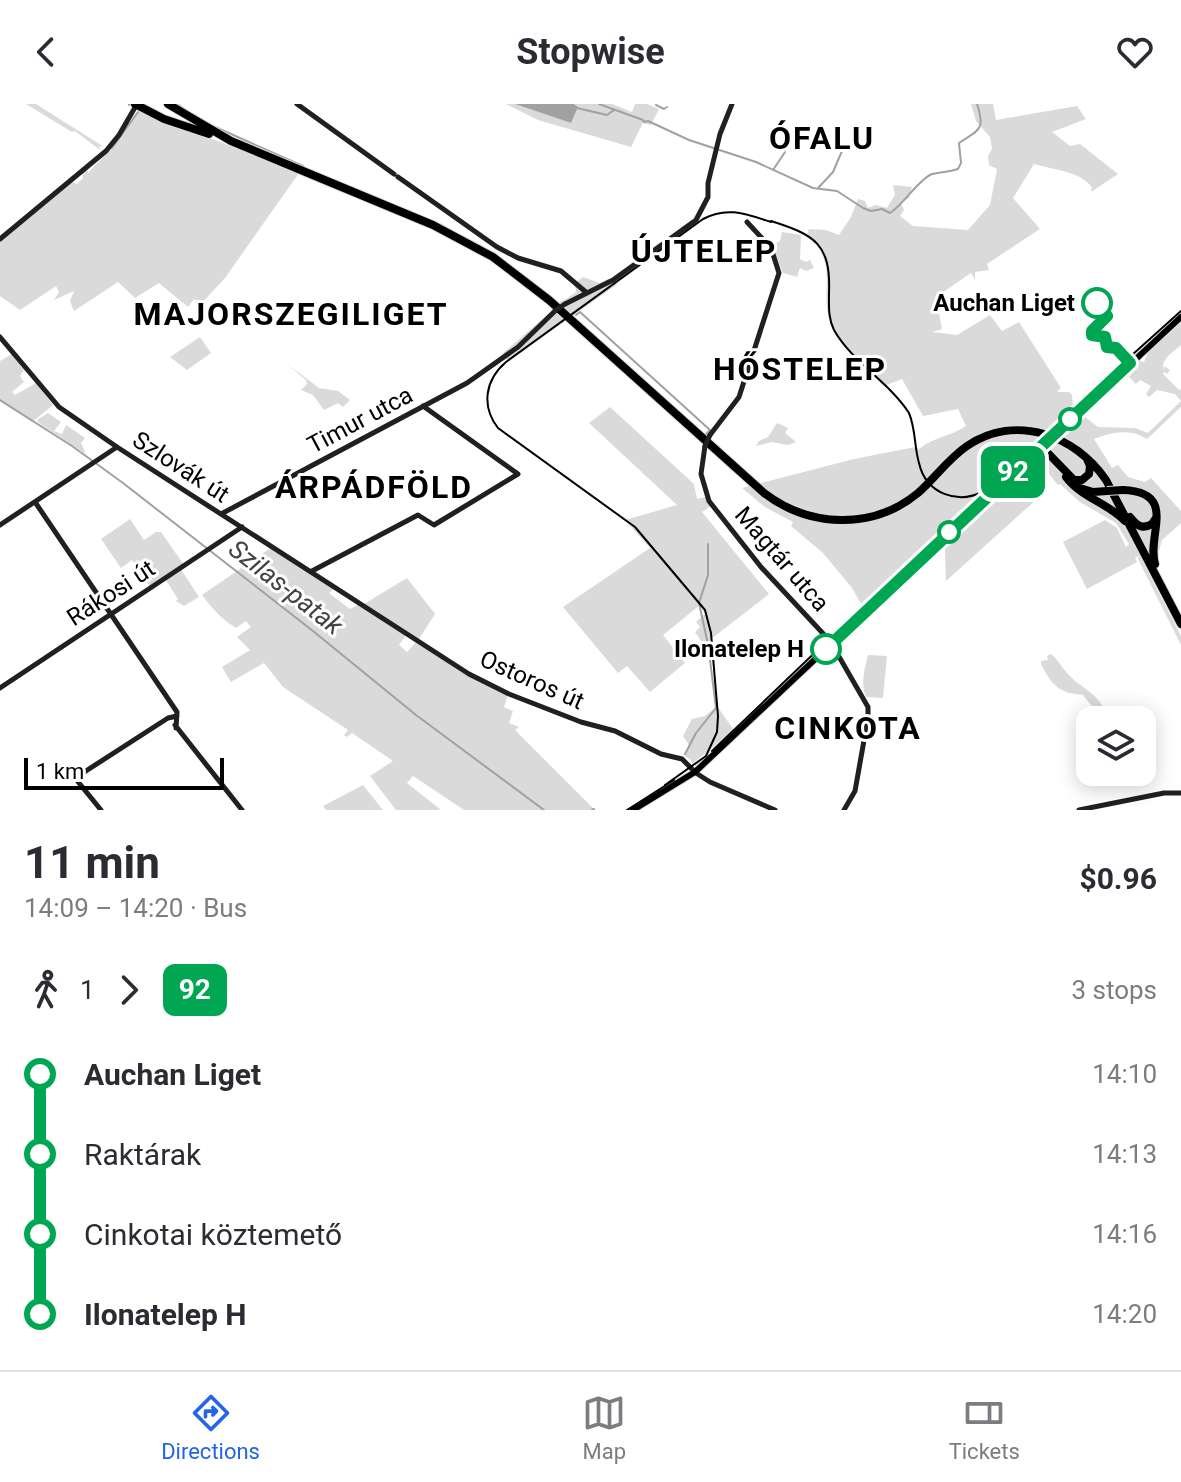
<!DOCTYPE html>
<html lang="en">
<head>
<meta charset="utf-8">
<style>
  body { margin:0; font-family:Roboto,sans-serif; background:#f2f2f3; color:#2b2b33; height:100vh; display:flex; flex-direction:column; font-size:30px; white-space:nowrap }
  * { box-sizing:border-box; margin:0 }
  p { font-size:26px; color:#7c7c81 }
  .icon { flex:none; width:44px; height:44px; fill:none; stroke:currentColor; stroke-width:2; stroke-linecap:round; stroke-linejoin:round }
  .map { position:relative; height:706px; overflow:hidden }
  .panel { display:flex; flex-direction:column; background:#fff; flex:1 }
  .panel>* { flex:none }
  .badge { padding:0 16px; border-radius:12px; font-size:28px; line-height:52px }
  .buttons { position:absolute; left:1076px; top:602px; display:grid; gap:16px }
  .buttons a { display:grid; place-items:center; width:80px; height:80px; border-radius:16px; background:#fff; box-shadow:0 4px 20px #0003; font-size:40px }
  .scale { position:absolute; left:24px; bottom:20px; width:200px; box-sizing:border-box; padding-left:8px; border:4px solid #000; border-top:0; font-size:22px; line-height:28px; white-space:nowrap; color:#000; -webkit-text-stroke:6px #fff; paint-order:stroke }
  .map>.badge { position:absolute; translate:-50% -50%; box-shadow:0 0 0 4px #fff }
  .legs { display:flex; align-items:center; gap:12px; height:88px; padding:0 24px; font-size:26px }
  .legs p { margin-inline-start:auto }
  .overview { display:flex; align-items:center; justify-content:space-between; height:136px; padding:0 24px }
  h1 { font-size:44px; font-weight:700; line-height:60px }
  ul { padding:0 24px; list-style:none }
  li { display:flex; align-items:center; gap:28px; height:80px; font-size:30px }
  li i { display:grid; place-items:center; width:12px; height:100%; margin:0 10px; background:currentColor }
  li i::after { content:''; width:20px; height:20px; margin:-10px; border:6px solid; border-radius:50%; background:#fff }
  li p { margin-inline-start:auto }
  li:first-child i { background:linear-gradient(#0000 50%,currentColor 0) }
  li:last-child i { background:linear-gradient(currentColor 50%,#0000 0) }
  header { display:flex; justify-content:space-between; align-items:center; height:104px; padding:0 24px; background:#fff; font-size:36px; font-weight:700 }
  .dock { display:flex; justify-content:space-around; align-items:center; height:112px; border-top:2px solid #e1e1e2; background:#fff; font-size:22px; color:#7c7c81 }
  .dock a { display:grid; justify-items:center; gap:4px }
  .dock .active { color:#2563eb }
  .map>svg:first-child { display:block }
</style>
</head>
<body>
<header><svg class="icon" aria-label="back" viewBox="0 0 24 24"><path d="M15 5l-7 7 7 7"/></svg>Stopwise<svg class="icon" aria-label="heart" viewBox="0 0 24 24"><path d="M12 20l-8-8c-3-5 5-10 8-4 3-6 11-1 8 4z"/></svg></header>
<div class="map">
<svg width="1181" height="706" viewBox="0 0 1181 706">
  <rect width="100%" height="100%" fill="#fff"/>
  <path fill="#dadada" d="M26 0H36L104 43 99 42 100 46 75 27 72 28Z
    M506 0H515L571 19 578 3 574 0H612L632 8 635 0H647L659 5 651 21 643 19 631 43 538 16Z
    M971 0H993L996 16 1077 2 1086 15 1052 28 1070 42 1080 40 1118 70 1091 88 1092 83C1079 67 1055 66 1034 60L1013 94 1040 125 987 160 989 166 975 168V176L971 169 936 193 942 225 932 228 957 231 990 211 1002 227 1019 218 1061 284 1057 288H1069L1072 291 1073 303 1080 310 1130 264 1139 257 1144 258 1148 249 1181 216V241C1173 248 1161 255 1163 266L1164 262 1170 266 1167 270 1164 268 1163 270 1179 286 1181 285V297L1175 290 1157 286 1149 293 1146 290 1151 282 1140 276 1136 280 1128 272 1081 310 1098 323 1135 324 1148 329 1181 297V303L1147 335C1131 324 1110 328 1094 335L1112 364 1118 361 1128 373 1145 378 1151 374 1181 407V419L1162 436 1159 447 1140 452 1181 532V541L1138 455 1139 452 1135 454 1137 458 1087 485 1063 438 1105 416 1117 424 1126 443 1129 440 1116 419 1080 398 1060 380 1058 381 1038 356 1019 370 1038 394 946 477 945 446 942 438 1018 367 1014 360 863 503 852 484 823 449 791 422 793 418 765 403 742 384 854 355 915 343 919 345C935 332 950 333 966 322L958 305 923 312 902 275 884 282C868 266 837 240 830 219 819 184 840 162 807 130L809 125 826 126 839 131 851 113 858 95 865 97 868 104 876 101 887 104 895 91 893 81 912 83 909 94 901 99 904 106 900 112 913 122 968 126 990 101 997 65 989 61 988 52 992 45 990 33 976 17Z
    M139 6 299 69 225 174 201 200 194 195 188 203 159 179 135 194 118 178 74 207 70 197 74 187 54 196 59 188 56 182 20 206 0 192V136L72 78 77 80 83 74 82 68 87 63 88 69 110 46Z
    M782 128 801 131 800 155 806 158 810 156 814 164 806 167 800 164 797 173 783 169 771 142 780 137Z
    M583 173 600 179 608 175 618 180 508 257 503 249 555 204 558 198 563 197 576 188 575 179Z
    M200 233 211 249 187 266 170 253Z
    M12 250 24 266 20 272 24 278 12 288 15 291 36 279 53 301 32 318 0 297V257Z
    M286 259 319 284 338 287 350 296 343 303 338 299 324 306 313 291 301 286 307 280 306 276Z
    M610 303 694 380 697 395 706 393 712 401 702 408 769 490 711 535 712 545 707 546 695 528 700 523 696 518 705 510 700 501 663 531 685 559 650 588 627 562 618 569 563 503 650 444 625 416 677 401 589 319Z
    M48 309 61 318 54 327 62 330 66 321 85 334 81 339 86 350 39 319 37 316Z
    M777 319 788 324 785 329 796 338 788 341 772 338 756 342 759 337 768 333Z
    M130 415 144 436 156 428H161L184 461 180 464 199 493 184 502 176 497 178 495 164 473 150 483 132 456 121 464 101 435Z
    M272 443 335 484 329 489 350 505 360 500 407 530 399 541 407 548 417 537 508 590 504 603 513 607 509 619 519 623 515 626 595 706H464L413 672 407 679 441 706H396L370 672 393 657 352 629 347 633 344 631 348 626 283 583 264 559 231 578 222 563 250 546 237 533 251 523 246 517 236 524C221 515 212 504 202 491Z
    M407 474 435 510 419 535 364 500Z
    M1051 550C1058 555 1061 563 1068 570 1078 582 1091 585 1102 601L1100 607 1094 605 1083 591C1059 589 1052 582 1041 560V557L1048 556 1047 552Z
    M868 551 887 552 883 594 866 593C860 580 865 564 868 551Z
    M717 602 734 626 692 660 691 656 685 652 689 641 683 632 692 615 705 612Z
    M363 681 383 706H326L323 702Z"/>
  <path fill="#a1a1a1" d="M515 0H574L578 3 571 19Z"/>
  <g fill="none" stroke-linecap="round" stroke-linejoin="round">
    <path stroke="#a1a1a1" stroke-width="2" d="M129 0V1
      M177 0 186 6
      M599 0 643 16 644 18 648 17 689 36 756 58 813 84 837 87 863 104 871 107 882 105 890 109C904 100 919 75 932 70 940 68 949 68 958 65L961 59 959 39C978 26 986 27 977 0
      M656 1 664 5 667 3
      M577 4 607 11 614 6
      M213 22 303 62
      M112 44 138 8
      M773 66 785 48
      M819 83 833 68 842 47
      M576 211 580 208 710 326 705 331
      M0 296 72 342 123 379 313 527 416 611 544 706
      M708 440V471L699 499 709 545
      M685 650 696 629 716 604 709 548
      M592 706 594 705"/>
    <g stroke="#dbdbdb" stroke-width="8">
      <path id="primary" d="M1065 321 1181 213
        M633 706 695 668 1044 340"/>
    </g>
    <g stroke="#dbdbdb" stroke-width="10">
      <path id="highway" d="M135 0 164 15 209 30
        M168 0 231 37 433 121 493 153 549 196 764 389C810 424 873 426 918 389 935 374 948 355 967 342 1016 309 1075 331 1106 376L1181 520
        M1041 342 1074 376H1082L1089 370 1090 362 1087 355
        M1066 373C1082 394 1108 399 1125 417
        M1080 384 1093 388 1107 387
        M1123 386C1179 388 1146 432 1155 460
        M1130 413C1136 421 1142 426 1152 420L1156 414"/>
    </g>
    <path stroke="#202020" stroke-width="5" d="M297 0 394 70
      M398 73 497 143 518 154 561 167 587 189
      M0 135 106 47 119 31 137 0
      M565 200 613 176 696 116 708 93V79L720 30 732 0
      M0 233 59 303 117 343 469 570 509 590 581 618 615 627 661 650 682 655 696 669 710 678 775 706
      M710 331 739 293 779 169 771 144 747 118
      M705 342 701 370 709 397 761 463 830 537 868 603V614L855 687 844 706
      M35 398 177 608 176 624
      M221 410 467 279 518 243 556 206
      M0 421 117 343
      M312 467 418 411 434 421 518 370 423 302
      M0 584 242 423
      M175 621 242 706
      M101 706 75 674 168 614 177 612
      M1079 706 1164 689H1181"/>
    <use href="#primary" stroke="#000" stroke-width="6"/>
    <use href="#highway" stroke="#000" stroke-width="8"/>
    <path stroke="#000" stroke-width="2" d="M771 117C815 131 831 140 829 189 829 202 828 214 834 226 852 258 889 278 909 309 916 326 914 342 919 359 926 390 958 401 984 387
      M712 647 1033 340 1181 207
      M665 681 706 652 717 628 718 612 711 529 705 506 635 423 498 324C481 302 485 276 506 258L703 115C727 102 746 110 771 118
      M627 706 674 676"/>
    <g stroke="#dbdbdb" stroke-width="8" stroke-linecap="butt">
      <path id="primary-bridge" d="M1047 338 1065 321"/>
    </g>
    <g stroke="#dbdbdb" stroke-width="10" stroke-linecap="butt">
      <path id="highway-bridge" d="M1107 387 1123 386"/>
    </g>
    <path stroke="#202020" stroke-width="5" d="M556 206 565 200
      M705 342 710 331"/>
    <use href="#primary-bridge" stroke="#000" stroke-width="6"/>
    <use href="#highway-bridge" stroke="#000" stroke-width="8"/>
  </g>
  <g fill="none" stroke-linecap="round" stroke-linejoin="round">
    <g stroke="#fff" stroke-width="18">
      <path id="line-1" d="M826 545 1130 259 1116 244 1107 243 1105 233 1092 231V227L1107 212 1097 199"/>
    </g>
    <use href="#line-1" stroke="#00a651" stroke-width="12"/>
  </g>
  <g fill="#fff" stroke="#00a651" stroke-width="4">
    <circle cx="1097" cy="199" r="14"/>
    <circle cx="1070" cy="315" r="10"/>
    <circle cx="949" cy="428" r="10"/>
    <circle cx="826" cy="545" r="14"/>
  </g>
  <g text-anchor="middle" stroke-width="6" stroke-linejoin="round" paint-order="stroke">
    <g font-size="24" font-weight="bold" fill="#000" stroke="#fff" text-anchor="end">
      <text x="1075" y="207">Auchan Liget</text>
      <text x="804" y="553">Ilonatelep H</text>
    </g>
    <g font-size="24" fill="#000" stroke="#fff">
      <text transform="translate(360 316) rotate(-28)" y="8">Timur utca</text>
      <text transform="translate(181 363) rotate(33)" y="8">Szlovák út</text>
      <text transform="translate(782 455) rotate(49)" y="8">Magtár utca</text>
      <text transform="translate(111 489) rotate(-33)" y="8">Rákosi út</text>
      <text transform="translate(532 576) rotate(24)" y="8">Ostoros út</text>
    </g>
    <g font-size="26" font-style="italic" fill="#424242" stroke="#fff">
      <text transform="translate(286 483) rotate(38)" y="9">Szilas-patak</text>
    </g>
    <g font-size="32" font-weight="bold" letter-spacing="2" fill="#000" stroke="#fff">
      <text x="822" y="45">ÓFALU</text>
      <text x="704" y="158">ÚJTELEP</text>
      <text x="291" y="221">MAJORSZEGILIGET</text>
      <text x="800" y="276">HŐSTELEP</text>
      <text x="374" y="394">ÁRPÁDFÖLD</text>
      <text x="848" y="635">CINKOTA</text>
    </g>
  </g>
</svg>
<div class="buttons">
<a><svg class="icon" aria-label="layers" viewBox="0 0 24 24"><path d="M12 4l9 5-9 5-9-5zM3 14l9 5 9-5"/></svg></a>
</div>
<div class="scale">1 km</div>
<b class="badge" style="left:1013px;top:368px;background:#00a651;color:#fff">92</b>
</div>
<section class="panel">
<div class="overview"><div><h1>11 min</h1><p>14:09 – 14:20 · Bus</p></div><b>$0.96</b></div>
<div class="legs"><svg class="icon" aria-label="walk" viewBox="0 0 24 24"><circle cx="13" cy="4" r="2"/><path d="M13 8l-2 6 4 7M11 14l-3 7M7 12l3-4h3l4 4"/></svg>1<svg class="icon" aria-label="forward" viewBox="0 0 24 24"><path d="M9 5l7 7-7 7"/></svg><b class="badge" style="background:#00a651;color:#fff">92</b><p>3 stops</p></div>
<ul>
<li><i style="color:#00a651"></i><b>Auchan Liget</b><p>14:10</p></li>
<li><i style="color:#00a651"></i><span>Raktárak</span><p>14:13</p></li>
<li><i style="color:#00a651"></i><span>Cinkotai köztemető</span><p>14:16</p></li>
<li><i style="color:#00a651"></i><b>Ilonatelep H</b><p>14:20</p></li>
</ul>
</section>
<nav class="dock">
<a class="active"><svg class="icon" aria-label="directions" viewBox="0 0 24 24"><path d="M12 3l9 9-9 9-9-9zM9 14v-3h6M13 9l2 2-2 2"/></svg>Directions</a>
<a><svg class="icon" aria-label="map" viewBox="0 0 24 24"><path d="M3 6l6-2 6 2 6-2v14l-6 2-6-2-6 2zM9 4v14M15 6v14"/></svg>Map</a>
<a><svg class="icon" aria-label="tickets" viewBox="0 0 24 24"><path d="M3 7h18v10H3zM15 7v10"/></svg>Tickets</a>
</nav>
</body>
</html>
